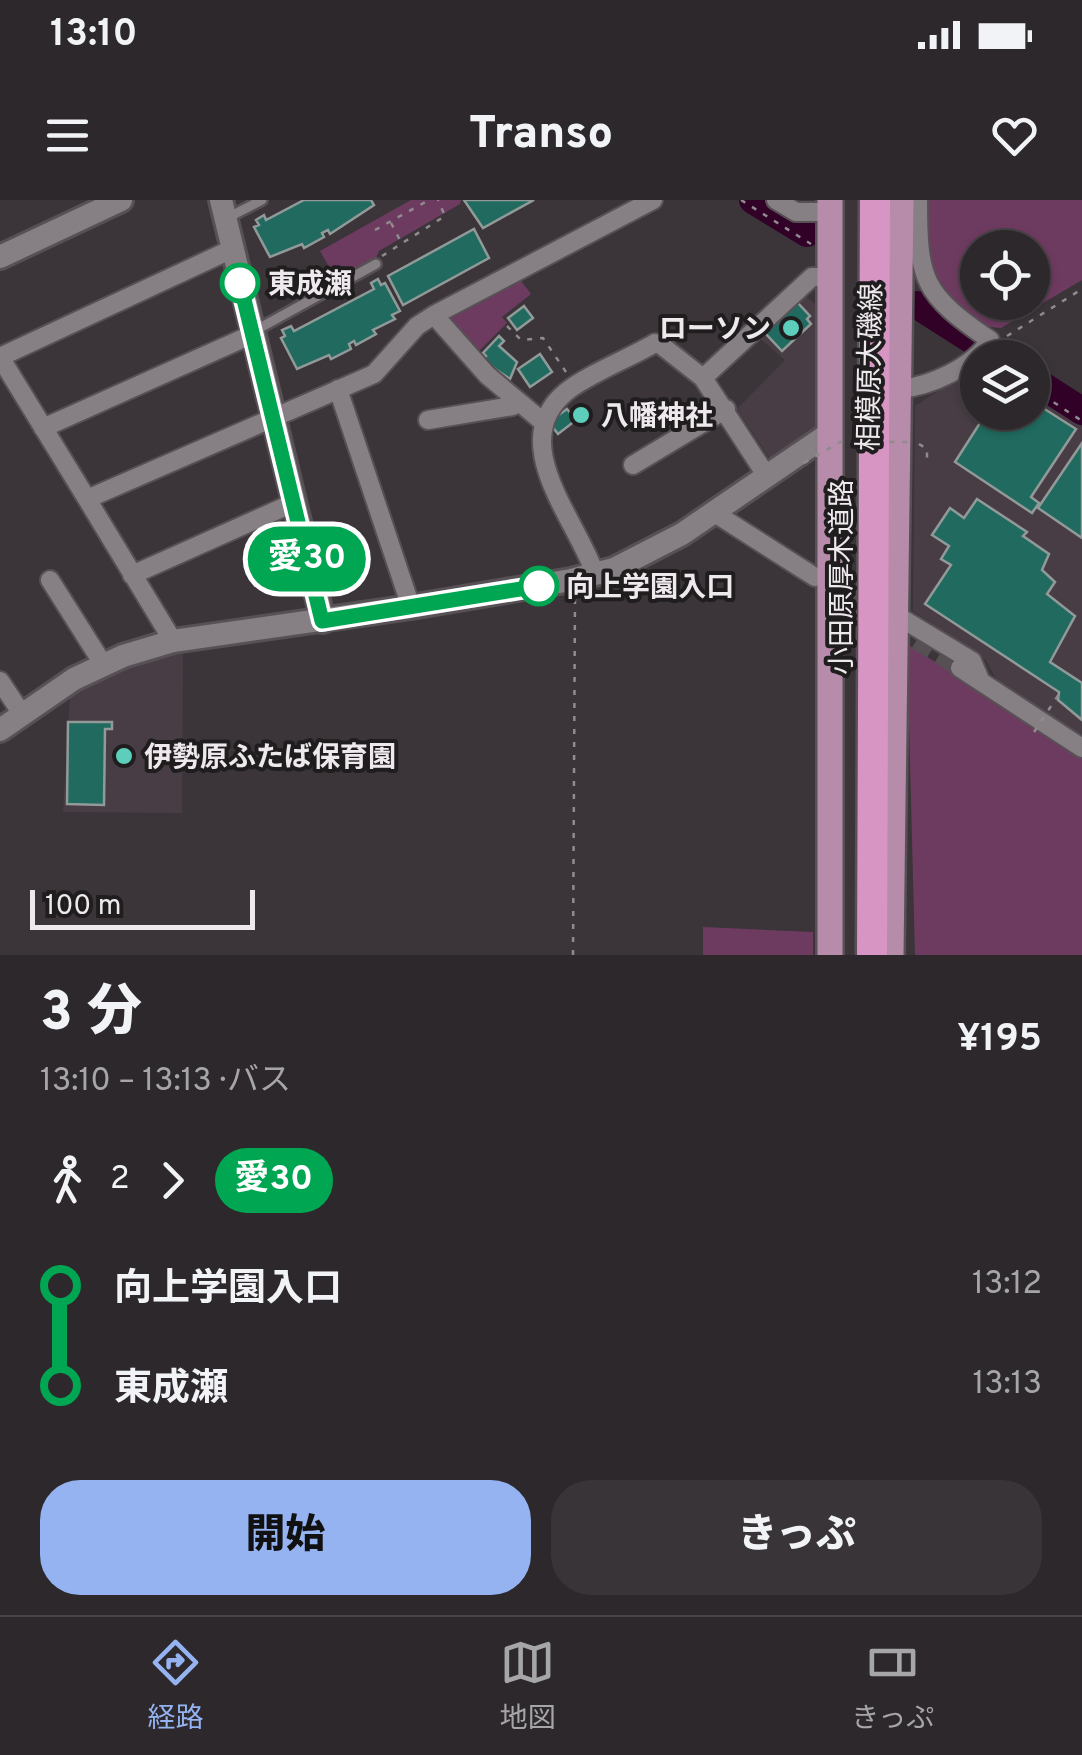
<!DOCTYPE html>
<html lang="ja">
<head>
<meta charset="utf-8">
<style>
  body { margin:0; font-family:Overpass,"Noto Sans JP",sans-serif; background:#383437; color:#f1f3f6; height:100vh; display:flex; flex-direction:column; font-size:38px; white-space:nowrap }
  * { box-sizing:border-box; margin:0 }
  p { font-size:32px; color:#a6a6a9 }
  .icon { flex:none; width:55px; height:55px; fill:none; stroke:currentColor; stroke-width:2; stroke-linecap:round; stroke-linejoin:round }
  .map { position:relative; height:755px; overflow:hidden }
  .details { display:flex; flex-direction:column; background:#2c282b; flex:1 }
  .details>* { flex:none }
  .badge { padding:0 20px; border-radius:32px; font-size:35px; line-height:65px }
  .buttons { position:absolute; left:960px; top:30px; display:grid; gap:20px }
  .buttons a { display:grid; place-items:center; width:90px; height:90px; border-radius:50%; background:#2c282b; box-shadow:0 2px 8px #0004,0 0 0 2px #484447; font-size:50px }
  .scale { position:absolute; left:30px; bottom:25px; width:225px; box-sizing:border-box; padding-left:10px; border:5px solid #ede9ec; border-top:0; font-size:28px; line-height:35px; white-space:nowrap; color:#ede9ec; -webkit-text-stroke:8px #201d1f; paint-order:stroke }
  .map>.badge { position:absolute; translate:-50% -50%; box-shadow:0 0 0 5px #fff }
  .legs { display:flex; align-items:center; gap:15px; height:110px; padding:0 40px; font-size:32px }
  .legs p { margin-inline-start:auto }
  .headline { display:flex; align-items:center; justify-content:space-between; height:170px; padding:0 40px }
  h1 { font-size:55px; font-weight:800; line-height:75px }
  .primary-button { display:flex; gap:20px; margin-top:auto; padding:20px 40px }
  .primary-button a { flex:1; height:115px; border-radius:40px; background:#95b2f1; color:#111; font-size:40px; font-weight:800; line-height:115px; text-align:center }
  .primary-button a+a { background:#383437; color:#f1f3f6 }
  ul { padding:0 40px; list-style:none }
  li { display:flex; align-items:center; gap:35px; height:100px; font-size:38px }
  li i { display:grid; place-items:center; width:15px; height:100%; margin:0 12px; background:currentColor }
  li i::after { content:''; width:25px; height:25px; margin:-12px; border:8px solid; border-radius:50%; background:#2c282b }
  li p { margin-inline-start:auto }
  li:first-child i { background:linear-gradient(#0000 50%,currentColor 0) }
  li:last-child i { background:linear-gradient(currentColor 50%,#0000 0) }
  .status { display:flex; justify-content:space-between; align-items:center; height:70px; padding:0 50px; background:#2c282b; direction:ltr }
  .status svg { height:28px; fill:currentColor }
  header { display:flex; justify-content:space-between; align-items:center; height:130px; padding:0 40px; background:#2c282b; font-size:45px; font-weight:800 }
  .dock { display:flex; justify-content:space-around; align-items:center; height:140px; border-top:2px solid #484447; background:#2c282b; font-size:28px; color:#a6a6a9 }
  .dock a { display:grid; justify-items:center; gap:5px }
  .dock .selected { color:#95b2f1 }
  .map>svg:first-child { display:block }
</style>
</head>
<body>
<div class="status"><b>13:10</b><svg viewBox="0 0 49 12"><path d="M0 12V9h3v3zM5 12V6h3v6zM10 12V3h3v9zM15 12V0h3v12zM26 1h20v11H26zM47 4h2v5h-2z"/></svg></div>
<header><svg class="icon" aria-label="menu" viewBox="0 0 24 24"><path d="M4 6h16M4 12h16M4 18h16"/></svg>Transo<svg class="icon" aria-label="heart" viewBox="0 0 24 24"><path d="M12 20l-8-8c-3-5 5-10 8-4 3-6 11-1 8 4z"/></svg></header>
<div class="map">
<svg width="1082" height="755" viewBox="0 0 1082 755">
  <rect width="100%" height="100%" fill="#3b3539"/>
  <path fill="#493d45" d="M802 93 816 105 817 226 770 259 737 209 785 160 756 135Z
    M977 166 978 212H1032L1033 195 1082 227V537L998 482 985 459 913 411 915 206Z
    M183 449 182 613 63 612 70 494 110 474Z"/>
  <path fill="#6e3b60" fill-rule="evenodd" d="M411 0H461L460 4 379 51 374 63 338 83 320 51Z
    M928 0H1082V80L1001 128C967 127 932 88 928 55 926 37 928 18 928 0ZM978 48H1032V102H978Z
    M518 77 531 94 502 117 507 123 477 153 444 117Z
    M907 444 1082 556V755H915Z
    M703 727 813 732V755H703Z"/>
  <g fill="none" stroke-linecap="round" stroke-linejoin="round">
    <path stroke="#320128" stroke-width="28" d="M753 0 807 33
      M917 105 1000 158
      M1032 179 1082 211"/>
  </g>
  <path fill="#216a5f" stroke="#919a98" stroke-width="2.5" d="M304 0H371L374 5 330 34 328 30 322 33 324 37 304 48 302 44 270 57 254 27 259 25 256 20 264 15 266 20Z
    M464 0H534L483 28Z
    M474 29 489 58 403 105 388 76Z
    M378 79 381 85 385 83 400 111 392 115 395 119 373 130 376 134 356 145 354 141 349 144 351 149 331 159 329 155 297 169 281 138 285 136 282 130 291 126 294 131 374 89 371 83Z
    M797 102 810 116 807 119 811 124 782 151 765 133Z
    M524 106 533 118 517 130 508 118Z
    M499 136 504 141 499 146 517 162 510 179 482 160 486 156 483 153Z
    M540 154 552 172 530 187 518 169Z
    M1032 201 1076 229 1031 297 1039 303 1032 313 955 262 987 212H1032Z
    M567 209 576 220 558 234 549 222Z
    M1082 243V338L1038 308Z
    M977 299 1027 332 1023 336 1049 354 1042 370 1055 382 1047 394 1075 416 1050 462 1082 483V520L1058 500 1059 492 925 404 951 365 941 359 949 346 932 335 950 308 964 318Z
    M68 522H112V529H105L104 605 67 604Z"/>
  <g fill="none" stroke-linecap="round" stroke-linejoin="round">
    <path stroke="#565054" stroke-width="18" stroke-dasharray="18 9" stroke-linecap="butt" d="M825 383 960 468"/>
    <g stroke="#575155" stroke-width="14">
      <path id="service" d="M229 17 262 0
        M256 130 376 64"/>
    </g>
    <g stroke="#575155" stroke-width="22">
      <path id="minor" d="M776 0 796 12H830
        M232 49 0 157 87 299 374 174 417 126 434 115 653 0
        M434 115 487 175 543 222
        M703 178 812 77H828
        M338 189 411 407
        M900 189C931 186 973 167 990 140 923 94 918 81 918 0
        M428 220 513 206 517 201
        M43 228 253 134
        M633 265 726 209
        M87 299 173 441
        M713 312 815 377
        M595 374C577 320 505 242 566 192 586 175 630 158 655 143L661 145 703 178 766 275
        M132 375 293 303
        M50 380 103 464
        M896 415 972 461 981 482
        M960 468 1082 548
        M0 481 22 514"/>
    </g>
    <g stroke="#575155" stroke-width="28">
      <path id="tertiary" d="M221 0 323 421
        M0 57 121 0
        M0 530 74 479 123 456 173 441 411 407 571 380 614 369 682 334 830 233"/>
    </g>
    <g stroke="#575155" stroke-width="30">
      <path id="primary" d="M830 755V0
        M891 755 901 0"/>
    </g>
    <g stroke="#575155" stroke-width="35">
      <path id="motorway" d="M872 755 875 0"/>
    </g>
    <path stroke="#908b8f" stroke-width="2.5" stroke-dasharray="5 8" stroke-linecap="butt" d="M741 0 811 44
      M391 23 401 42
      M375 30 429 0
      M382 56 445 16 438 0
      M507 126 521 140 543 138 566 172
      M1007 136 1082 89
      M1032 188 1082 221
      M919 244 927 249V259
      M573 755 575 397"/>
    <use href="#service" stroke="#867f84" stroke-width="9"/>
    <use href="#minor" stroke="#867f84" stroke-width="18"/>
    <use href="#tertiary" stroke="#867f84" stroke-width="22"/>
    <use href="#primary" stroke="#b68caa" stroke-width="25"/>
    <use href="#motorway" stroke="#d695c3" stroke-width="30"/>
    <path stroke="#908b8f" stroke-width="2.5" stroke-dasharray="5 8" stroke-linecap="butt" d="M804 263 840 242H912
      M1034 532 1061 491"/>
  </g>
  <g fill="none" stroke-linecap="round" stroke-linejoin="round">
    <g stroke="#fff" stroke-width="22">
      <path id="line-1" d="M240 83 322 421 539 386"/>
    </g>
    <use href="#line-1" stroke="#00a651" stroke-width="15"/>
  </g>
  <g fill="#fff" stroke="#00a651" stroke-width="5">
    <circle cx="240" cy="83" r="18"/>
    <circle cx="539" cy="386" r="18"/>
  </g>
  <g fill="#5ccebb" stroke="#201d1f" stroke-width="4">
    <circle cx="791" cy="128" r="10"/>
    <circle cx="581" cy="215" r="10"/>
    <circle cx="124" cy="556" r="10"/>
  </g>
  <g text-anchor="middle" stroke-width="8" stroke-linejoin="round" paint-order="stroke">
    <g font-size="28" font-weight="bold" fill="#ede9ec" stroke="#201d1f" text-anchor="start">
      <text x="268" y="93">東成瀬</text>
      <text x="566" y="396">向上学園入口</text>
    </g>
    <g font-size="28" font-weight="bold" fill="#ede9ec" stroke="#201d1f" text-anchor="start">
      <text x="771" y="138" text-anchor="end">ローソン</text>
      <text x="601" y="225">八幡神社</text>
      <text x="144" y="566">伊勢原ふたば保育園</text>
    </g>
    <g font-size="28" fill="#ede9ec" stroke="#201d1f">
      <text transform="translate(869 167) rotate(-89)" y="10">相模原大磯線</text>
      <text transform="translate(841 377) rotate(-90)" y="10">小田原厚木道路</text>
    </g>
  </g>
</svg>
<div class="buttons">
<a><svg class="icon" aria-label="locate" viewBox="0 0 24 24"><circle cx="12" cy="12" r="6"/><path d="M12 2v4M12 18v4M2 12h4M18 12h4"/></svg></a>
<a><svg class="icon" aria-label="layers" viewBox="0 0 24 24"><path d="M12 4l9 5-9 5-9-5zM3 14l9 5 9-5"/></svg></a>
</div>
<div class="scale">100 m</div>
<b class="badge" style="left:307px;top:359px;background:#00a651;color:#fff">愛30</b>
</div>
<section class="details">
<div class="headline"><div><h1>3 分</h1><p>13:10 – 13:13 · バス</p></div><b>¥195</b></div>
<div class="legs"><svg class="icon" aria-label="walk" viewBox="0 0 24 24"><circle cx="13" cy="4" r="2"/><path d="M13 8l-2 6 4 7M11 14l-3 7M7 12l3-4h3l4 4"/></svg>2<svg class="icon" aria-label="forward" viewBox="0 0 24 24"><path d="M9 5l7 7-7 7"/></svg><b class="badge" style="background:#00a651;color:#fff">愛30</b></div>
<ul>
<li><i style="color:#00a651"></i><b>向上学園入口</b><p>13:12</p></li>
<li><i style="color:#00a651"></i><b>東成瀬</b><p>13:13</p></li>
</ul>
<div class="primary-button"><a>開始</a><a>きっぷ</a></div>
</section>
<nav class="dock">
<a class="selected"><svg class="icon" aria-label="directions" viewBox="0 0 24 24"><path d="M12 3l9 9-9 9-9-9zM9 14v-3h6M13 9l2 2-2 2"/></svg>経路</a>
<a><svg class="icon" aria-label="map" viewBox="0 0 24 24"><path d="M3 6l6-2 6 2 6-2v14l-6 2-6-2-6 2zM9 4v14M15 6v14"/></svg>地図</a>
<a><svg class="icon" aria-label="tickets" viewBox="0 0 24 24"><path d="M3 7h18v10H3zM15 7v10"/></svg>きっぷ</a>
</nav>
</body>
</html>
